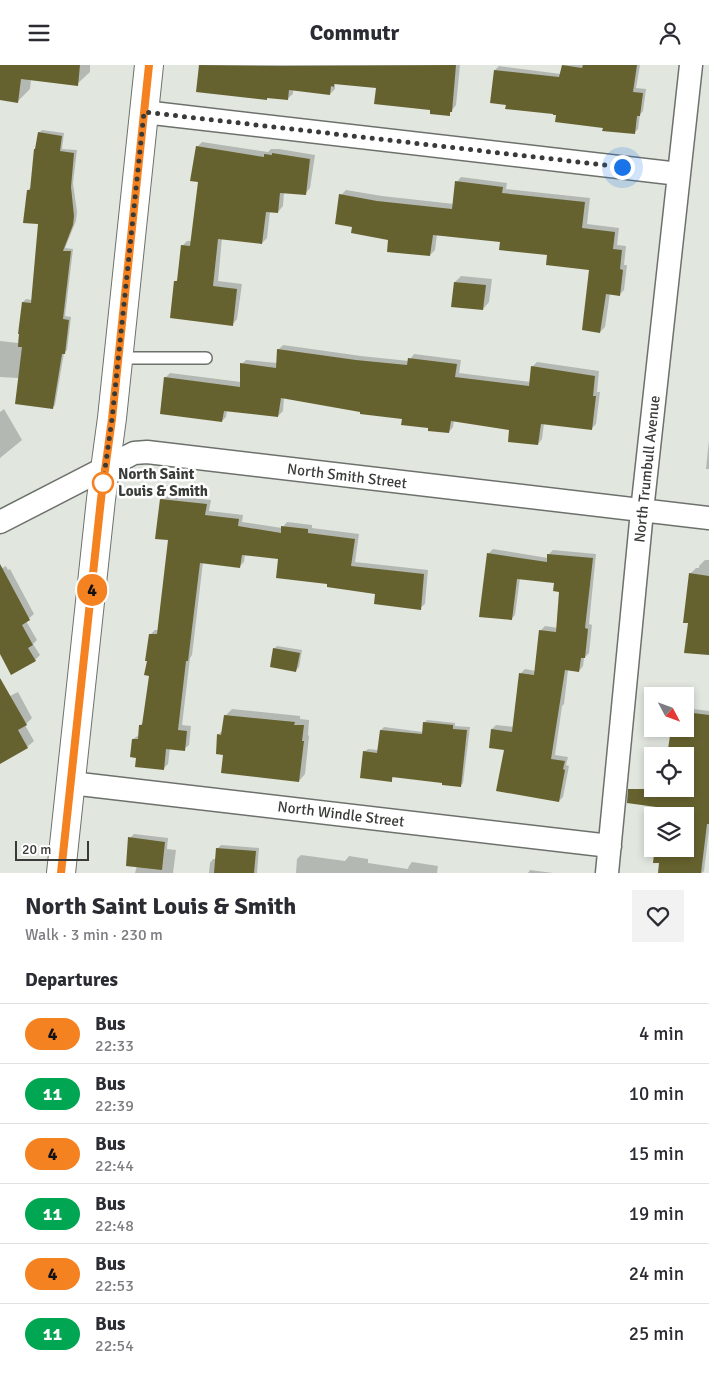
<!DOCTYPE html>
<html lang="en">
<head>
<meta charset="utf-8">
<style>
  body { margin:0; font-family:Signika,sans-serif; background:#f2f2f3; color:#2b2b33; height:100vh; display:flex; flex-direction:column; font-size:19px; white-space:nowrap }
  * { box-sizing:border-box; margin:0 }
  p { font-size:16px; color:#7c7c81 }
  .icon { flex:none; width:28px; height:28px; fill:none; stroke:currentColor; stroke-width:2; stroke-linecap:round; stroke-linejoin:round }
  .map { position:relative; height:808px; overflow:hidden }
  .side { display:flex; flex-direction:column; background:#fff; flex:1 }
  .side>* { flex:none }
  .badge { padding:0 10px; border-radius:16px; font-size:18px; line-height:32px }
  .needle { width:32px; rotate:131deg }
  .controls { position:absolute; left:644px; top:622px; display:grid; gap:10px }
  .controls a { display:grid; place-items:center; width:50px; height:50px; border-radius:0px; background:#fff; box-shadow:0 2px 8px #0003; font-size:25px }
  .scale { position:absolute; left:15px; bottom:12px; width:74px; box-sizing:border-box; padding-left:5px; border:2px solid #393b38; border-top:0; font-size:14px; line-height:18px; white-space:nowrap; color:#393b38; -webkit-text-stroke:4px #fff; paint-order:stroke }
  .you { position:absolute; width:25px; height:25px; margin:-12px; border:4px solid #fff; border-radius:50%; background:#1a73e8; box-shadow:0 0 0 8px #1a73e833 }
  .map>.badge { position:absolute; translate:-50% -50%; box-shadow:0 0 0 2px #fff }
  h2 { padding:0 25px; font-size:19px; line-height:45px }
  .round { display:grid; place-items:center; flex:none; width:52px; height:52px; border-radius:0px; background:#f2f2f3 }
  .head { display:flex; align-items:center; justify-content:space-between; height:85px; padding:0 25px }
  h1 { font-size:24px; font-weight:800; line-height:38px }
  ul { padding:0; list-style:none }
  li { display:flex; align-items:center; gap:15px; height:60px; padding:0 25px; border-top:1px solid #e1e1e2 }
  li div { flex:1 }
  li b { display:block; font-size:19px }
  li em { font-style:normal }
  li .badge { min-width:55px; font-weight:700; text-align:center }
  header { display:flex; justify-content:space-between; align-items:center; height:65px; padding:0 25px; background:#fff; font-size:22px; font-weight:800 }
  .map>svg:first-child { display:block }
</style>
</head>
<body>
<header><svg class="icon" aria-label="menu" viewBox="0 0 24 24"><path d="M4 6h16M4 12h16M4 18h16"/></svg>Commutr<svg class="icon" aria-label="person" viewBox="0 0 24 24"><circle cx="12" cy="8" r="4"/><path d="M4 21q1-7 8-7t8 7"/></svg></header>
<div class="map">
<svg width="709" height="808" viewBox="0 0 709 808">
  <rect width="100%" height="100%" fill="#e1e6df"/>
  <path fill="#0003" d="M0 0H90V7L77 19 31 14 30 24 18 36 0 34Z
    M200 0H460L456 40 449 49 377 22 335 18V24L330 29 293 24V29L287 34 268 32 267 34 198 25Z
    M564 0H640L636 23 646 24 643 46 640 49 638 64 634 68 604 62 557 49 495 5 499 1 561 9Z
    M42 65 64 68 62 84 77 85 73 118 77 147 76 156 65 183 73 184 65 251 71 252 67 285 64 288 55 340 52 343 54 315 0 312V276L18 278 23 237 26 234 32 235 39 158 28 125 31 122 39 68Z
    M202 77 268 87 271 84H279L315 90 310 123 305 129 284 127 283 141 278 147 270 146 267 173 262 178 222 173 218 216 242 219 237 254 232 260 176 216 179 214 182 181 187 176H192L199 116 197 82Z
    M461 112 507 118 506 124 590 133 587 159 619 163 617 180 626 181 624 200H627L624 225 619 230 610 228 605 262 600 267 590 204 548 189 501 176 437 169 435 185 430 190 354 161 341 130 346 125 382 131 454 139 457 117Z
    M461 211 492 214 489 237 483 244 455 217Z
    M283 280 361 291 409 296 414 289 461 295 459 308 531 317 532 302 537 297 599 306 597 327H600L596 359 591 364 544 358 542 374 538 379 511 364 454 355 453 362 449 367 403 352 284 332 283 346 278 351 227 345 226 352 222 356 165 313 170 308 241 317 242 299 246 295 277 298 278 285Z
    M4 344 22 375 0 393V347Z
    M709 375V404H706Z
    M166 430 211 435 209 446 243 450 242 457 282 463 287 457 312 460V463L359 469 355 497 428 505 425 539 420 543 377 528 329 517 279 493 245 489 244 497 239 502 203 497 192 590 190 593 182 660 191 661 189 680 184 684 170 683 168 699 163 704 137 692 133 674 139 670 140 660 144 657 150 610 151 569 155 565H158L169 474 161 434Z
    M493 484 548 493 549 489 553 485 596 489 589 559 592 560 589 588 584 593 583 601 579 606 568 605 564 639 562 641 555 690 568 692 566 700 569 701 563 732 559 736 505 684 490 682 492 664 496 660 514 662 521 608 525 604 536 606 541 565 545 561 558 563 560 526 555 517 520 513 515 550 511 554 480 551 489 488Z
    M705 495H709V588L690 557V509L696 503H699V501Z
    M6 501 8 505 10 504 34 549 26 556 37 575 33 579 40 590 35 595 0 586V504Z
    M277 581 302 585 299 602 296 605 274 584Z
    M18 627 32 653 25 660 34 676 27 682 0 690V636Z
    M685 643 709 646V765L704 806 702 808 659 806 660 797 655 788 653 787V784H685V751H656L658 731 665 727V724H685V691H669L672 664H685Z
    M232 644 300 651V654L309 655 308 670 309 671 305 709 299 716 224 689 218 670 223 665 226 650Z
    M427 655 455 658V661L470 662 463 718 460 721 443 716 394 711 391 716 364 687 368 684 378 685 381 665 384 662 423 667 424 658Z
    M134 769 168 773 167 784 176 785 173 808H135L137 801 130 773Z
    M221 780 259 783 257 808H209L210 798 213 794H216L217 784Z
    M301 790 345 796 349 791 368 794V798L408 804 409 801 412 797 438 801 437 808H296L297 794Z
    M530 805 553 808H528Z"/>
  <path fill="#66622f" d="M0 0H80L78 21 21 14 18 38 0 35Z
    M199 0 282 1 456 0 452 47H450V51L430 49V45L374 39 376 23 334 19V22L331 21 330 30 289 25 288 35 267 33V35L196 27Z
    M562 0 582 3 583 0H637L633 27 643 28 640 51H637L635 69 602 66 603 63 555 57 556 50H553V49L505 44 506 40 490 38 494 5 559 12Z
    M38 67 62 71 60 86 74 88 71 122 74 151 73 160 63 186H71L63 254 69 255 65 289H62L53 344 15 339 22 282H18L19 269H18L22 237 31 238 38 159 23 158 27 125H30L34 84H35Z
    M196 81 264 92V89L272 90V88L310 94 306 130 280 128 278 148 266 147 262 179 218 174 213 221 237 224 233 261 170 253 174 216H177L181 180 190 181 198 117 190 116Z
    M455 116 503 122 502 128 585 137 582 163 615 167 613 184 622 185 620 204 623 205 620 231 606 229 600 268 582 265 589 205 546 200 547 190 499 185 500 177 433 170 430 191 387 187 388 175 351 168 352 162 335 159 339 129 377 136 452 144Z
    M454 217 486 220 483 245 451 242Z
    M277 284 356 295 407 300 408 293 457 299 455 312 529 321 531 301 595 311 593 331H596L592 365 541 359 538 380 508 377 509 365 451 356 449 368 428 366V363L401 360 402 354 360 349V347L281 333 278 352 224 346 222 357 160 349 164 312 240 322V298L276 303Z
    M160 434 207 439 205 450 239 454 238 461 281 468V461L308 464V468L355 474 351 501 424 509 421 545 374 539 375 529 327 522V519L276 513 278 494 242 490 240 503 200 498 188 596H186L178 665 187 666 185 686 166 684 164 705 135 702 136 693 130 692 132 674H138L139 660H142L149 611 144 610 147 596H145L149 569H157L168 475 155 474Z
    M487 488 547 497V489L593 493 585 563 588 564 585 593H581L579 607 565 605 551 694 565 696 563 704 565 705 559 737 496 726 504 685 489 683 491 664 512 667 519 608 534 610 539 565 556 567 559 527 553 526 554 518 517 514 512 555 479 552Z
    M0 499 30 555 22 560 33 580 28 583 36 596 11 610 0 589Z
    M689 508 709 511V590L684 588 688 558H683Z
    M273 583 300 588 296 607 270 602Z
    M0 613 27 660 18 665 28 683 0 699Z
    M685 647 709 650V759H707L701 808H658L659 798H653L654 789 652 788V778V784H685V751H655L656 742 627 738 628 724H685V691H667L671 664H685Z
    M224 650 295 657 294 660H304L302 676H304L299 717 221 708 223 690 216 689 217 669 221 670Z
    M423 657 453 660V664L467 665 461 722 442 720V718L392 712V717L360 713 363 686 377 688 380 665 422 669Z
    M128 772 165 777 162 805 126 801Z
    M216 783 256 786 254 808H214Z"/>
  <g fill="none" stroke-linecap="round" stroke-linejoin="round">
    <g stroke="#6d716c" stroke-width="14">
      <path id="service" d="M118 293H206"/>
    </g>
    <g stroke="#6d716c" stroke-width="25">
      <path id="minor" d="M144 47 679 109
        M0 457 134 388 147 387 709 453
        M71 718 610 781
        M607 808 642 446 691 0"/>
    </g>
    <g stroke="#6d716c" stroke-width="30">
      <path id="secondary" d="M61 808 101 434 112 353 149 0"/>
    </g>
    <use href="#service" stroke="#fff" stroke-width="11"/>
    <use href="#minor" stroke="#fff" stroke-width="22"/>
    <use href="#secondary" stroke="#fff" stroke-width="28"/>
  </g>
  <g fill="none" stroke-linecap="round" stroke-linejoin="round">
    <g stroke="#fff" stroke-width="11">
      <path id="line" d="M61 808 101 434 112 354 149 0"/>
    </g>
    <use href="#line" stroke="#f58220" stroke-width="8"/>
    <path stroke="#393b38" stroke-width="5" stroke-dasharray="0 9" d="M103 418 112 354 144 47 622 102"/>
  </g>
  <circle fill="#fff" stroke="#f58220" stroke-width="2.5" cx="103" cy="418" r="10"/>
  <g text-anchor="middle" stroke-width="5" stroke-linejoin="round" paint-order="stroke">
    <g font-size="15" fill="#393b38" stroke="#fff">
      <text transform="translate(647 404) rotate(-84)" y="5">North Trumbull Avenue</text>
      <text transform="translate(347 411) rotate(7)" y="5">North Smith Street</text>
      <text transform="translate(341 749) rotate(7)" y="5">North Windle Street</text>
    </g>
    <g font-size="15" font-weight="bold" fill="#393b38" stroke="#fff" text-anchor="start">
      <text x="118" y="414">North Saint<tspan x="118" dy="17">Louis &amp; Smith</tspan></text>
    </g>
  </g>
</svg>
<div class="controls">
<a><svg class="needle" viewBox="-14 -14 28 28"><path d="M0-13l5 13h-10z" fill="#e53935"/><path d="M0 13l5-13h-10z" fill="#7c7c81"/></svg></a>
<a><svg class="icon" aria-label="locate" viewBox="0 0 24 24"><circle cx="12" cy="12" r="6"/><path d="M12 2v4M12 18v4M2 12h4M18 12h4"/></svg></a>
<a><svg class="icon" aria-label="layers" viewBox="0 0 24 24"><path d="M12 4l9 5-9 5-9-5zM3 14l9 5 9-5"/></svg></a>
</div>
<div class="scale">20 m</div>
<div class="you" style="left:622px;top:102px"></div>
<b class="badge" style="left:92px;top:525px;background:#f58220;color:#111">4</b>
</div>
<section class="side">
<div class="head"><div><h1>North Saint Louis &amp; Smith</h1><p>Walk · 3 min · 230 m</p></div><a class="round"><svg class="icon" aria-label="heart" viewBox="0 0 24 24"><path d="M12 20l-8-8c-3-5 5-10 8-4 3-6 11-1 8 4z"/></svg></a></div>
<h2>Departures</h2>
<ul>
<li><span class="badge" style="background:#f58220;color:#111">4</span><div><b>Bus</b><p>22:33</p></div><em>4 min</em></li>
<li><span class="badge" style="background:#00a651;color:#fff">11</span><div><b>Bus</b><p>22:39</p></div><em>10 min</em></li>
<li><span class="badge" style="background:#f58220;color:#111">4</span><div><b>Bus</b><p>22:44</p></div><em>15 min</em></li>
<li><span class="badge" style="background:#00a651;color:#fff">11</span><div><b>Bus</b><p>22:48</p></div><em>19 min</em></li>
<li><span class="badge" style="background:#f58220;color:#111">4</span><div><b>Bus</b><p>22:53</p></div><em>24 min</em></li>
<li><span class="badge" style="background:#00a651;color:#fff">11</span><div><b>Bus</b><p>22:54</p></div><em>25 min</em></li>
</ul>
</section>
</body>
</html>
